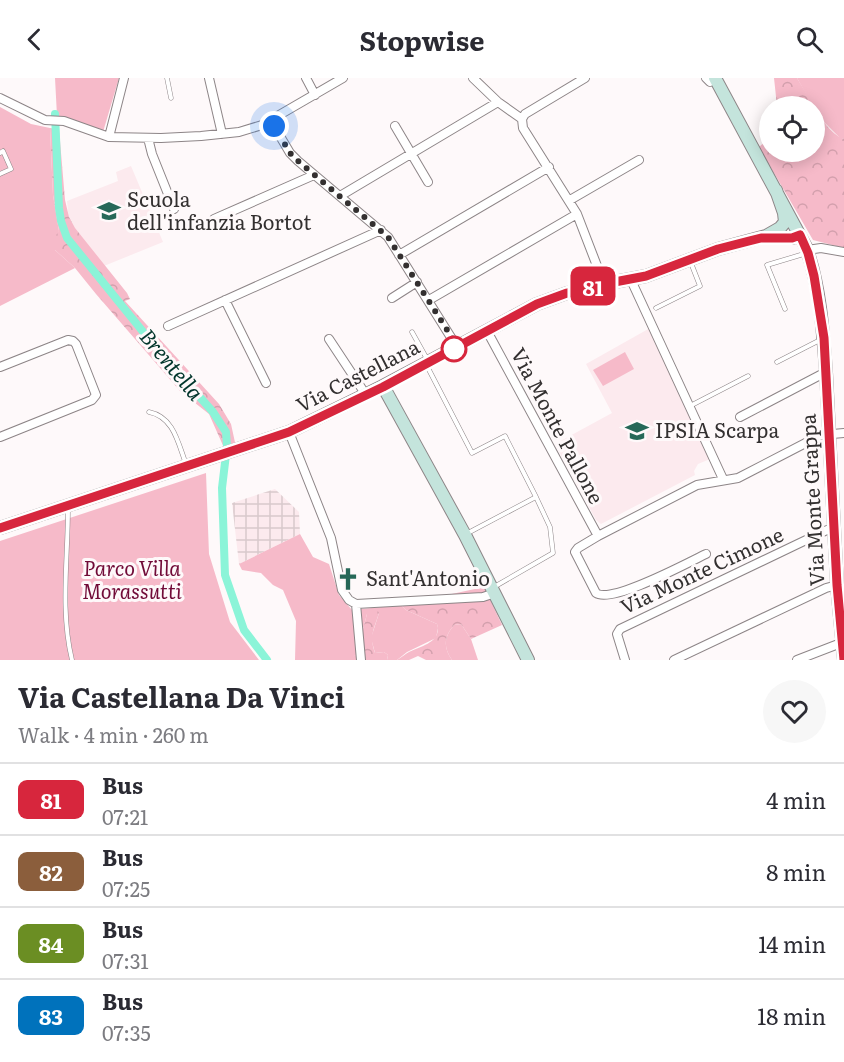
<!DOCTYPE html>
<html lang="en">
<head>
<meta charset="utf-8">
<style>
  body { margin:0; font-family:Literata,serif; background:#f7f7f7; color:#2b2b33; height:100vh; display:flex; flex-direction:column; font-size:22px; white-space:nowrap }
  * { box-sizing:border-box; margin:0 }
  p { font-size:20px; color:#7c7c81 }
  .icon { flex:none; width:33px; height:33px; fill:none; stroke:currentColor; stroke-width:2; stroke-linecap:round; stroke-linejoin:round }
  .map { position:relative; height:582px; overflow:hidden }
  .side { display:flex; flex-direction:column; background:#fff; flex:1 }
  .side>* { flex:none }
  .badge { padding:0 12px; border-radius:9px; font-size:21px; line-height:39px }
  .tools { position:absolute; left:759px; top:18px; display:grid; gap:12px }
  .tools a { display:grid; place-items:center; width:66px; height:66px; border-radius:50%; background:#fff; box-shadow:0 3px 15px #0003; font-size:30px }
  .you { position:absolute; width:30px; height:30px; margin:-15px; border:4px solid #fff; border-radius:50%; background:#1a73e8; box-shadow:0 0 0 9px #1a73e833 }
  .map>.badge { position:absolute; translate:-50% -50%; box-shadow:0 0 0 3px #fff }
  .round { display:grid; place-items:center; flex:none; width:63px; height:63px; border-radius:32px; background:#f7f7f7 }
  .overview { display:flex; align-items:center; justify-content:space-between; height:102px; padding:0 18px }
  h1 { font-size:28px; font-weight:700; line-height:45px }
  ul { padding:0; list-style:none }
  li { display:flex; align-items:center; gap:18px; height:72px; padding:0 18px; border-top:2px solid #e1e1e2 }
  li div { flex:1 }
  li b { display:block; font-size:22px }
  li em { font-style:normal }
  li .badge { min-width:66px; font-weight:700; text-align:center }
  header { display:flex; justify-content:space-between; align-items:center; height:78px; padding:0 18px; background:#fff; font-size:27px; font-weight:700 }
  .map>svg:first-child { display:block }
</style>
</head>
<body>
<header><svg class="icon" aria-label="back" viewBox="0 0 24 24"><path d="M15 5l-7 7 7 7"/></svg>Stopwise<svg class="icon" aria-label="search" viewBox="0 0 24 24"><circle cx="10" cy="10" r="6"/><path d="M15 15l6 6"/></svg></header>
<div class="map">
<svg width="844" height="582" viewBox="0 0 844 582">
  <defs>
    <pattern id="industrial-grid" width="8" height="8" patternUnits="userSpaceOnUse" patternTransform="scale(1.5)"><rect width="8" height="8" fill="#fceaee"/><path d="M0 4h8M4 0v8" fill="none" stroke="#d8c9cc"/></pattern>
    <pattern id="forest-crowns" width="20" height="18" patternUnits="userSpaceOnUse" patternTransform="scale(1.5)"><rect width="20" height="18" fill="#f6bac9"/><path d="M2 6a3 3 0 1 1 6 0M12 15a3 3 0 1 1 6 0" fill="none" stroke="#d3a0ad"/></pattern>
  </defs>
  <rect width="100%" height="100%" fill="#fef9fa"/>
  <path fill="#fceaee" d="M131 88 163 164 99 190 69 143 67 123 118 103 116 94Z
    M650 250 710 381 698 386 694 393 695 397 601 446 596 442 555 366 612 335 586 286Z"/>
  <path fill="url(#industrial-grid)" d="M275 411 299 434 300 456 239 486 232 425Z"/>
  <path fill="#f6bac9" d="M55 0H119L103 54 57 38Z
    M797 0H844V61L840 60 819 39Z
    M0 29 31 46 50 50 53 117 59 153 55 172 75 190 0 228Z
    M625 274 634 291 603 308 593 292Z
    M206 395 209 476 230 544 259 582H0V463Z
    M300 456 313 479 329 486 339 517 352 532 401 527 406 532 437 546 438 550 436 560 407 574 397 582H387L388 577 384 574 375 575 371 560 379 535 367 536 356 577 348 582H295L296 543 283 512 273 507 261 495 242 492 239 486Z
    M461 546 471 561 478 582H452C443 569 444 559 454 547Z"/>
  <path fill="url(#forest-crowns)" d="M774 0H797L814 28H777Z
    M815 29C822 41 830 56 844 61V170L813 162 759 69 769 60 770 74H814Z
    M50 50 59 51 65 122 69 139 75 150 127 215 130 221 125 223 219 326 231 346 236 369 225 372 209 336 180 313 96 216 75 190 55 172 52 163 59 153 53 117Z
    M484 509 502 547 471 561 461 546 454 547C444 559 443 569 452 582H426L418 578 409 582H397C402 579 405 576 409 574 422 568 442 564 437 546L406 532 401 527Z
    M376 530 379 535C374 551 369 558 375 575L384 574 388 577 387 582H344L356 577 367 536Z"/>
  <g fill="none" stroke-linecap="round" stroke-linejoin="round">
    <path stroke="#8bf4d8" stroke-width="8" d="M55 36 59 130 61 143 67 160 153 266 213 334 226 354 227 368 222 410 225 497 244 552 267 582"/>
    <g stroke="#8d8587" stroke-width="5">
      <path id="lane" d="M167 0 171 20
        M0 75 3 73 11 91 0 96
        M656 230 700 208 691 185
        M785 231 767 187 807 175
        M412 254 427 281
        M777 284 820 262
        M427 288 472 375 505 358 536 419 466 456
        M690 328 748 298
        M149 334C174 339 178 365 186 386
        M68 430C68 480 60 533 72 582
        M494 509 553 475 550 449 536 419"/>
    </g>
    <g stroke="#8d8587" stroke-width="10">
      <path id="street" d="M209 0 222 56
        M306 0 315 17
        M473 0 498 24 522 41
        M706 0 710 4
        M0 20 45 42 64 43 109 59 161 60 201 58 239 54 262 47 343 0
        M522 41 523 50 577 136 604 206
        M522 41 525 36 585 0
        M271 43 290 75 298 83 388 159 457 269
        M395 48 428 104
        M109 59 124 0
        M148 60 152 76 174 131
        M340 118 498 24
        M570 122 639 82
        M214 141 314 97
        M807 172 821 170 844 174
        M399 177 549 89
        M631 202 723 401
        M392 220 417 204
        M225 222 266 305
        M429 222 577 136
        M168 248 381 152
        M487 253 598 458 697 407 738 400 821 357 844 355
        M329 261 366 317
        M0 289 68 262 73 263 76 266 96 317 92 322 0 359
        M740 339 826 294
        M289 354 331 460 342 512 349 522 356 526 483 519 495 515
        M598 458 578 470 575 474 596 515C612 526 687 485 706 476
        M356 526 361 582
        M625 582 617 556 620 551 827 452 835 450
        M674 582 826 510 837 507
        M797 582 841 565"/>
    </g>
    <g stroke="#8d8587" stroke-width="14">
      <path id="secondary" d="M715 0 806 169C820 208 823 253 826 294L837 507 844 582
        M765 160H792L799 157
        M383 308 465 457 528 582
        M0 450 289 354 383 308 537 226 567 215 604 206 646 198 718 171 766 158 780 150 785 144 784 135 776 112"/>
    </g>
    <use href="#lane" stroke="#fff" stroke-width="4"/>
    <use href="#street" stroke="#fff" stroke-width="8"/>
    <use href="#secondary" stroke="#c4e4dc" stroke-width="12"/>
  </g>
  <g fill="none" stroke-linecap="round" stroke-linejoin="round">
    <g stroke="#fff" stroke-width="14">
      <path id="line" d="M0 450 289 354 383 309 537 226 567 215 604 206 646 198 718 171 749 163 761 160H792L800 157 808 175 814 198 824 260 837 507 844 582"/>
    </g>
    <use href="#line" stroke="#d7263d" stroke-width="9"/>
    <path stroke="#333030" stroke-width="6" stroke-dasharray="0 10.8" d="M274 48 290 75 298 83 388 159 458 269 454 271"/>
  </g>
  <defs>
    <g id="school-bare" transform="scale(1.8)"><path d="M0-5L7-2L0 1L-7-2ZM-4 1L0 2.5L4 1V4Q0 6-4 4Z" fill="#266858" stroke="#fef9fa" stroke-width="2.5" paint-order="stroke"/></g>
    <g id="church-bare" transform="scale(1.8)"><path d="M-1.2-6h2.4v3.5h3.3v2.4h-3.3V6h-2.4V-.1h-3.3v-2.4h3.3Z" fill="#266858" stroke="#fef9fa" stroke-width="2.5" paint-order="stroke"/></g>
  </defs>
  <g fill-rule="evenodd">
    <use href="#school-bare" x="109" y="133"/>
    <use href="#school-bare" x="637" y="353"/>
    <use href="#church-bare" x="348" y="501"/>
  </g>
  <circle fill="#fff" stroke="#d7263d" stroke-width="3" cx="454" cy="271" r="12"/>
  <g text-anchor="middle" stroke-width="6" stroke-linejoin="round" paint-order="stroke">
    <g font-size="20" fill="#333030" stroke="#fef9fa" text-anchor="start">
      <text x="127" y="129">Scuola<tspan x="127" dy="23">dell'infanzia Bortot</tspan></text>
      <text x="655" y="360">IPSIA Scarpa</text>
      <text x="366" y="508">Sant'Antonio</text>
    </g>
    <g font-size="20" fill="#333030" stroke="#fef9fa">
      <text transform="translate(358 298) rotate(-27)" y="7">Via Castellana</text>
      <text transform="translate(557 348) rotate(62)" y="7">Via Monte Pallone</text>
      <text transform="translate(813 422) rotate(-93)" y="7">Via Monte Grappa</text>
      <text transform="translate(702 493) rotate(-25)" y="7">Via Monte Cimone</text>
    </g>
    <g font-size="20" font-style="italic" fill="#710b38" stroke="#fef9fa">
      <text x="132" y="498">Parco Villa<tspan x="132" dy="23">Morassutti</tspan></text>
    </g>
    <g font-size="21" font-style="italic" fill="#03362c" stroke="#fef9fa">
      <text transform="translate(171 287) rotate(50)" y="7">Brentella</text>
    </g>
  </g>
</svg>
<div class="tools">
<a><svg class="icon" aria-label="locate" viewBox="0 0 24 24"><circle cx="12" cy="12" r="6"/><path d="M12 2v4M12 18v4M2 12h4M18 12h4"/></svg></a>
</div>
<div class="you" style="left:274px;top:48px"></div>
<b class="badge" style="left:593px;top:208px;background:#d7263d;color:#fff">81</b>
</div>
<section class="side">
<div class="overview"><div><h1>Via Castellana Da Vinci</h1><p>Walk · 4 min · 260 m</p></div><a class="round"><svg class="icon" aria-label="heart" viewBox="0 0 24 24"><path d="M12 20l-8-8c-3-5 5-10 8-4 3-6 11-1 8 4z"/></svg></a></div>
<ul>
<li><span class="badge" style="background:#d7263d;color:#fff">81</span><div><b>Bus</b><p>07:21</p></div><em>4 min</em></li>
<li><span class="badge" style="background:#8b5e3c;color:#fff">82</span><div><b>Bus</b><p>07:25</p></div><em>8 min</em></li>
<li><span class="badge" style="background:#6b8e23;color:#fff">84</span><div><b>Bus</b><p>07:31</p></div><em>14 min</em></li>
<li><span class="badge" style="background:#0072bc;color:#fff">83</span><div><b>Bus</b><p>07:35</p></div><em>18 min</em></li>
</ul>
</section>
</body>
</html>
